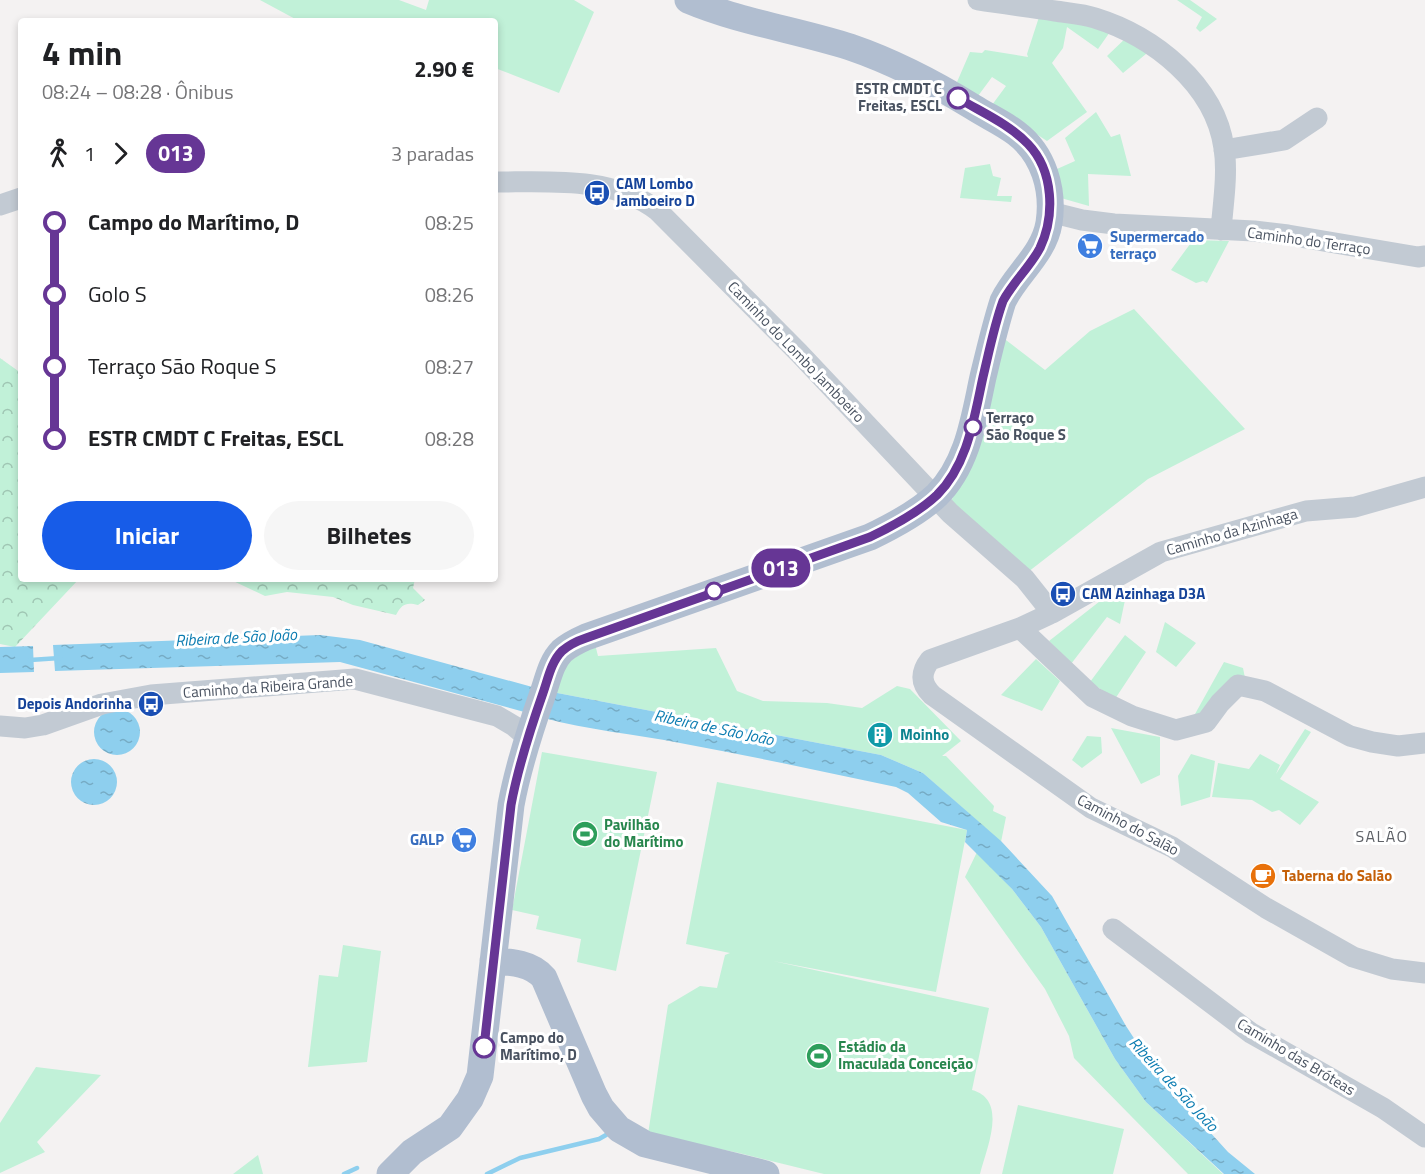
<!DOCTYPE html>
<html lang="pt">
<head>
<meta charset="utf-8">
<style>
  body { margin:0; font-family:"Titillium Web",sans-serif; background:#f6f6f6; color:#202124; height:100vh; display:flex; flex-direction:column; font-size:22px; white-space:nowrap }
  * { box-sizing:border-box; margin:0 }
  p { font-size:20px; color:#757577 }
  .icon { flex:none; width:33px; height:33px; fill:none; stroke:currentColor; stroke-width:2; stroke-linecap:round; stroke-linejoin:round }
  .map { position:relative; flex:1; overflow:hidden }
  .side { position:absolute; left:18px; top:18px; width:480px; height:564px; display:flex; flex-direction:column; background:#fff; border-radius:6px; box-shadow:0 3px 9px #0003 }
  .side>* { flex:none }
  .badge { padding:0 12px; border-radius:20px; font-size:21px; line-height:39px }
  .map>.badge { position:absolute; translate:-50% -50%; box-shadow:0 0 0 3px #fff }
  .legs { display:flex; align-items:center; gap:9px; height:66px; padding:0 24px; font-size:20px }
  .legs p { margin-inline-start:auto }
  .head { display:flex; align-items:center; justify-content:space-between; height:102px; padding:0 24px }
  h1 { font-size:33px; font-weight:700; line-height:45px }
  .cta { display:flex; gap:12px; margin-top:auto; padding:12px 24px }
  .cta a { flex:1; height:69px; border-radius:36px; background:#175ce8; color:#fff; font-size:24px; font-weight:700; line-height:69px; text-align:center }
  .cta a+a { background:#f6f6f6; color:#202124 }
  ul { padding:0 24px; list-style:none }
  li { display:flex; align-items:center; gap:21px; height:72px; font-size:22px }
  li i { display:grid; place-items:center; width:9px; height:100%; margin:0 8px; background:currentColor }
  li i::after { content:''; width:15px; height:15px; margin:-8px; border:4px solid; border-radius:50%; background:#fff }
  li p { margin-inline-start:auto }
  li:first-child i { background:linear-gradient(#0000 50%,currentColor 0) }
  li:last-child i { background:linear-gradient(currentColor 50%,#0000 0) }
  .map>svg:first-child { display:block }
</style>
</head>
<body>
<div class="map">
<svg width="1425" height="1174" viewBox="0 0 1425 1174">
  <defs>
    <pattern id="forest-crowns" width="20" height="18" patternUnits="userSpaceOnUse" patternTransform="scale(1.5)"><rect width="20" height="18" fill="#c1f1d8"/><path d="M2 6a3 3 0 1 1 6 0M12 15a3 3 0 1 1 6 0" fill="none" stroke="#9fc6b3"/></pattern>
    <pattern id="water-ripples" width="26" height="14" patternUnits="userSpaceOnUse" patternTransform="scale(1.5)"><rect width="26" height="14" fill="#8ecfee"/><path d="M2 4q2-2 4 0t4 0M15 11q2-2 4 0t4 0" fill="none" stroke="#76abc4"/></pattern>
  </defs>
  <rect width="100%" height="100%" fill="#f4f2f2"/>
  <path fill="#c1f1d8" d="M260 0H399L426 10 429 0H574L594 12 559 93 495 68V21H299Z
    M1177 0H1190L1217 19 1200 32 1196 28 1202 17Z
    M1039 17 1112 29 1098 49 1067 27 1063 48 1052 63 1087 112 1047 141 992 105 1006 86 992 77 978 96 957 82 970 52 982 53 985 50 1028 57 1027 54Z
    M1129 35 1152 49 1123 73 1107 56Z
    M1096 112 1111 137 1120 134 1131 176 1088 174 1089 206 1054 196 1057 169 1075 161 1065 138Z
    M990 164 993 176 1001 178 997 196H1012L1011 202 960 198 965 168Z
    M1193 240 1229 241 1207 283 1203 281 1196 283 1171 270Z
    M1134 309 1245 429 1148 479 1028 572 951 501 980 445 1002 337 1045 370 1090 331Z
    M1118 587 1125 600 1120 624 1107 617 1071 664 1049 641Z
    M1165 622 1196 643 1176 667 1156 652Z
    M1125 635 1146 652 1115 699 1090 682Z
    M595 644 598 656 716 648 737 691 763 701 827 703 862 708 897 686 910 689 961 741 942 756H946L994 806 993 811 1006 817 1001 842 923 773 881 755 552 692 560 668Z
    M1036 659 1060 681 1042 711 1001 695Z
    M1224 662 1243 668 1246 683 1190 723Z
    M1111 728 1160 737V775L1141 784Z
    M1305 729 1311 732 1280 779 1319 802 1300 825 1279 810 1272 812 1252 800 1212 797 1218 763 1249 769 1260 754 1280 765 1276 774Z
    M1087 736 1101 737 1102 753 1082 768 1072 760Z
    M542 752 657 772 616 971 577 962 581 939 536 929 539 916 512 910Z
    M1191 754 1215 761 1210 797 1181 806 1178 776Z
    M717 782 967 830 936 992 773 961 989 1008 972 1090C1009 1100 986 1149 980 1174H824L739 1153 648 1134 668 1005 700 986 717 988 725 955 730 953 686 944Z
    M977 852 1012 889 1041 927 1115 1059 1146 1102 1223 1174H1188L1074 1058 1069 1036 1045 989 965 877Z
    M343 945 381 951 367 1062 308 1067 319 975 338 977Z
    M36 1067 101 1075 37 1142 45 1152 0 1173V1123Z
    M1018 1105 1124 1129 1113 1174H1002Z
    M258 1155 263 1174H233Z"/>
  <path fill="url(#forest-crowns)" d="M0 358 21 373V579H79L15 647 0 644Z
    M229 579H415L413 588 425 600 418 605C406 602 402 604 396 615L353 605 333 597 287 592 265 596Z"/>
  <path fill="url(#water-ripples)" d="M320 635 360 640 536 688 528 713 340 662 55 671 53 645Z
    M33 646 34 672 0 673V647Z
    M552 692 881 755 923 773 1001 841 1052 896 1126 1026 1158 1075 1228 1152 1255 1174H1224L1146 1102 1115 1059 1041 927 1012 889 965 842 967 830 941 822 908 793 896 787C824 772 752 756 680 743 634 734 588 730 544 718Z
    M94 732a23 23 0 1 1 46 0a23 23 0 1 1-46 0Z
    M71 782a23 23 0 1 1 46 0a23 23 0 1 1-46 0Z"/>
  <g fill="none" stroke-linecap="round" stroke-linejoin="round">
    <path stroke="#8ecfee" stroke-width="4.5" d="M30 660 60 658
      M344 1174 357 1168
      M487 1174 520 1158 599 1139 606 1135"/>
    <path stroke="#c2cad3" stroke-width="21" d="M978 0C1003 4 1029 7 1055 11 1068 13 1083 14 1095 18 1153 36 1215 84 1224 148 1228 173 1223 205 1221 230
      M1224 150 1284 140 1317 118
      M495 182C548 182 613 176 658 211L799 353 950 513 1025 579 1052 613
      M0 205 21 198
      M1050 212 1082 220 1114 224 1254 231 1288 235 1418 257 1425 256
      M1425 487 1355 507 1306 511 1161 552 1052 613 1020 628 930 660C920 673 921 684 932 695L1091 808 1172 847 1266 908 1353 957 1392 969 1425 973
      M1020 628 1093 697 1132 716 1176 730 1206 722 1220 703 1238 685 1265 691 1350 736 1372 742 1398 746 1425 743
      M0 726 25 728 43 725 102 704 151 695 355 679 497 716 514 726 528 738
      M1113 929 1251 1033 1383 1108 1425 1137"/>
    <path stroke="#b1bed0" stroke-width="27" d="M493 961C511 962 532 963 544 978L594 1095 601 1108 619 1129 645 1144 766 1174
      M390 1174 412 1152 450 1127 470 1099 480 1076 511 805C518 767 530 730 543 693 548 679 551 662 562 651 569 645 577 641 586 637L870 537C893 526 918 513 937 495 968 464 974 418 983 377 989 352 995 326 1003 301 1016 274 1044 254 1049 223 1054 190 1044 154 1016 133 1003 123 987 116 973 107 934 83 894 62 850 47 797 30 740 22 688 0"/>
  </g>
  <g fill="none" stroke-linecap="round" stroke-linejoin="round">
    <g stroke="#fff" stroke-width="14">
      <path id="line-1" d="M484 1047 511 805C518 767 530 730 543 693 548 679 551 662 562 651 569 645 577 641 586 638L870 537C893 526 918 513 937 495 968 464 974 418 983 377 989 352 994 326 1003 301 1013 282 1030 267 1040 248 1055 216 1054 171 1028 144 1009 124 981 112 958 98"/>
    </g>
    <use href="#line-1" stroke="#663695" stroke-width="9"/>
  </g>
  <defs>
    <g id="bus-disc" transform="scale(1.35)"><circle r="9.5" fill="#1a4fb4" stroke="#fff"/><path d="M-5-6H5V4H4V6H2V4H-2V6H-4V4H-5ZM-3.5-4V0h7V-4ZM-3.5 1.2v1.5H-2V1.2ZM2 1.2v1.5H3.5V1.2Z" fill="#fff"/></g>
    <g id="supermarket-disc" transform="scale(1.35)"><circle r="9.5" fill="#3f7fe0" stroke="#fff"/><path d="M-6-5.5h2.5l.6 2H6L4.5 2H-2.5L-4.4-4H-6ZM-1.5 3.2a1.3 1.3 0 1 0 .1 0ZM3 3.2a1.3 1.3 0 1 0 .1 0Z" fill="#fff"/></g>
    <g id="building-disc" transform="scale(1.35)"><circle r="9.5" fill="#0f9aa8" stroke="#fff"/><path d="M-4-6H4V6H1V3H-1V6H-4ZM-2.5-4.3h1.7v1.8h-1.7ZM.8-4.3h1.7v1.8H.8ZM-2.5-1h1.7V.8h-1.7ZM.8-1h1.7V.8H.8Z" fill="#fff"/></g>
    <g id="stadium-disc" transform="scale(1.35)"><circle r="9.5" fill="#2e9e5b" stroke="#fff"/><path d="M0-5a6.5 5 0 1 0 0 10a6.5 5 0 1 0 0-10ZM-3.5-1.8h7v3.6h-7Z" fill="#fff"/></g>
    <g id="cafe-disc" transform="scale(1.35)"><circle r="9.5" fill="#e8710a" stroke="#fff"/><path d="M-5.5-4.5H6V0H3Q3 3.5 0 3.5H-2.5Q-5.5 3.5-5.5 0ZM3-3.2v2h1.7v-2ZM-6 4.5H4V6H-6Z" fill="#fff"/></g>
  </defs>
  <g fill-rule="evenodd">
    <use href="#bus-disc" x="597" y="193"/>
    <use href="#supermarket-disc" x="1090" y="246"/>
    <use href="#bus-disc" x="1063" y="594"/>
    <use href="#bus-disc" x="151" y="704"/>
    <use href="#building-disc" x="880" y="735"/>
    <use href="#stadium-disc" x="585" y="834"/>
    <use href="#supermarket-disc" x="464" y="840"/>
    <use href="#cafe-disc" x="1263" y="876"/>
    <use href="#stadium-disc" x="819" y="1056"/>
  </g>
  <g fill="#fff" stroke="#663695" stroke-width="3">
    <circle cx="958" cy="98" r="10"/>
    <circle cx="973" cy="427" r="8"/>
    <circle cx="714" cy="591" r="8"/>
    <circle cx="484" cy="1047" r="10"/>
  </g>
  <g text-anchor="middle" stroke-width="6" stroke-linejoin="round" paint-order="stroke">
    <g font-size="15" font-weight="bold" fill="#495260" stroke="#fff" text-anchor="start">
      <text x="942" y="94" text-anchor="end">ESTR CMDT C<tspan x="942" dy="17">Freitas, ESCL</tspan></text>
      <text x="986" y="423">Terraço<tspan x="986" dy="17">São Roque S</tspan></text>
      <text x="500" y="1043">Campo do<tspan x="500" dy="17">Marítimo, D</tspan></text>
    </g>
    <g font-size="15" font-weight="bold" fill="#164399" stroke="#fff" text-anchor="start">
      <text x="616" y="189">CAM Lombo<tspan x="616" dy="17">Jamboeiro D</tspan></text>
      <text x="1082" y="599">CAM Azinhaga D3A</text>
      <text x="132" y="709" text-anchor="end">Depois Andorinha</text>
    </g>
    <g font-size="15" font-weight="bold" fill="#366cbe" stroke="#fff" text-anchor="start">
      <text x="1110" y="242">Supermercado<tspan x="1110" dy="17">terraço</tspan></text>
      <text x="444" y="845" text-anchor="end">GALP</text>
    </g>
    <g font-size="15" fill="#495260" stroke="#fff">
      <text transform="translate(1309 241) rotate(8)" y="5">Caminho do Terraço</text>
      <text transform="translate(796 352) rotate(46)" y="5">Caminho do Lombo Jamboeiro</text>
      <text transform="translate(1232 532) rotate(-16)" y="5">Caminho da Azinhaga</text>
      <text transform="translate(268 687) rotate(-4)" y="5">Caminho da Ribeira Grande</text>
      <text transform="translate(1128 825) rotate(28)" y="5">Caminho do Salão</text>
      <text transform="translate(1296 1057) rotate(31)" y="5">Caminho das Bróteas</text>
    </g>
    <g font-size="15" font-weight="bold" fill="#0d838f" stroke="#fff" text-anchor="start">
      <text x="900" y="740">Moinho</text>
    </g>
    <g font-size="15" font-weight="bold" fill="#27864d" stroke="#fff" text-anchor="start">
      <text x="604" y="830">Pavilhão<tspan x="604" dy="17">do Marítimo</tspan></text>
      <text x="838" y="1052">Estádio da<tspan x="838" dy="17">Imaculada Conceição</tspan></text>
    </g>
    <g font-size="15" font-weight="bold" fill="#c56008" stroke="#fff" text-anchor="start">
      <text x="1282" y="881">Taberna do Salão</text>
    </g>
    <g font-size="16" font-style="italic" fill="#0b7cb1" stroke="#fff">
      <text transform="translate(236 637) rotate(-3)" y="6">Ribeira de São João</text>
      <text transform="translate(714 727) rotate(12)" y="6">Ribeira de São João</text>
      <text transform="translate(1174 1084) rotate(47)" y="6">Ribeira de São João</text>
    </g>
    <g font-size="16" letter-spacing="1.5" fill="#5e6167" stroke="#fff">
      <text x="1382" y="842">SALÃO</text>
    </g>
  </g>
</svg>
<b class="badge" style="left:781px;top:568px;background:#663695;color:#fff">013</b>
<section class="side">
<div class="head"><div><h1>4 min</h1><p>08:24 – 08:28 · Ônibus</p></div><b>2.90 €</b></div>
<div class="legs"><svg class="icon" aria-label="walk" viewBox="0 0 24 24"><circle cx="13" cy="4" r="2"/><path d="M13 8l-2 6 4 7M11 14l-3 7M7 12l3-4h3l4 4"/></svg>1<svg class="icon" aria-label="forward" viewBox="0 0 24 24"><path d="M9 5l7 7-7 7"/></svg><b class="badge" style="background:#663695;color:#fff">013</b><p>3 paradas</p></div>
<ul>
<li><i style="color:#663695"></i><b>Campo do Marítimo, D</b><p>08:25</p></li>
<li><i style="color:#663695"></i><span>Golo S</span><p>08:26</p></li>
<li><i style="color:#663695"></i><span>Terraço São Roque S</span><p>08:27</p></li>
<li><i style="color:#663695"></i><b>ESTR CMDT C Freitas, ESCL</b><p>08:28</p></li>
</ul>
<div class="cta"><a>Iniciar</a><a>Bilhetes</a></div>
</section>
</div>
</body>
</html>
